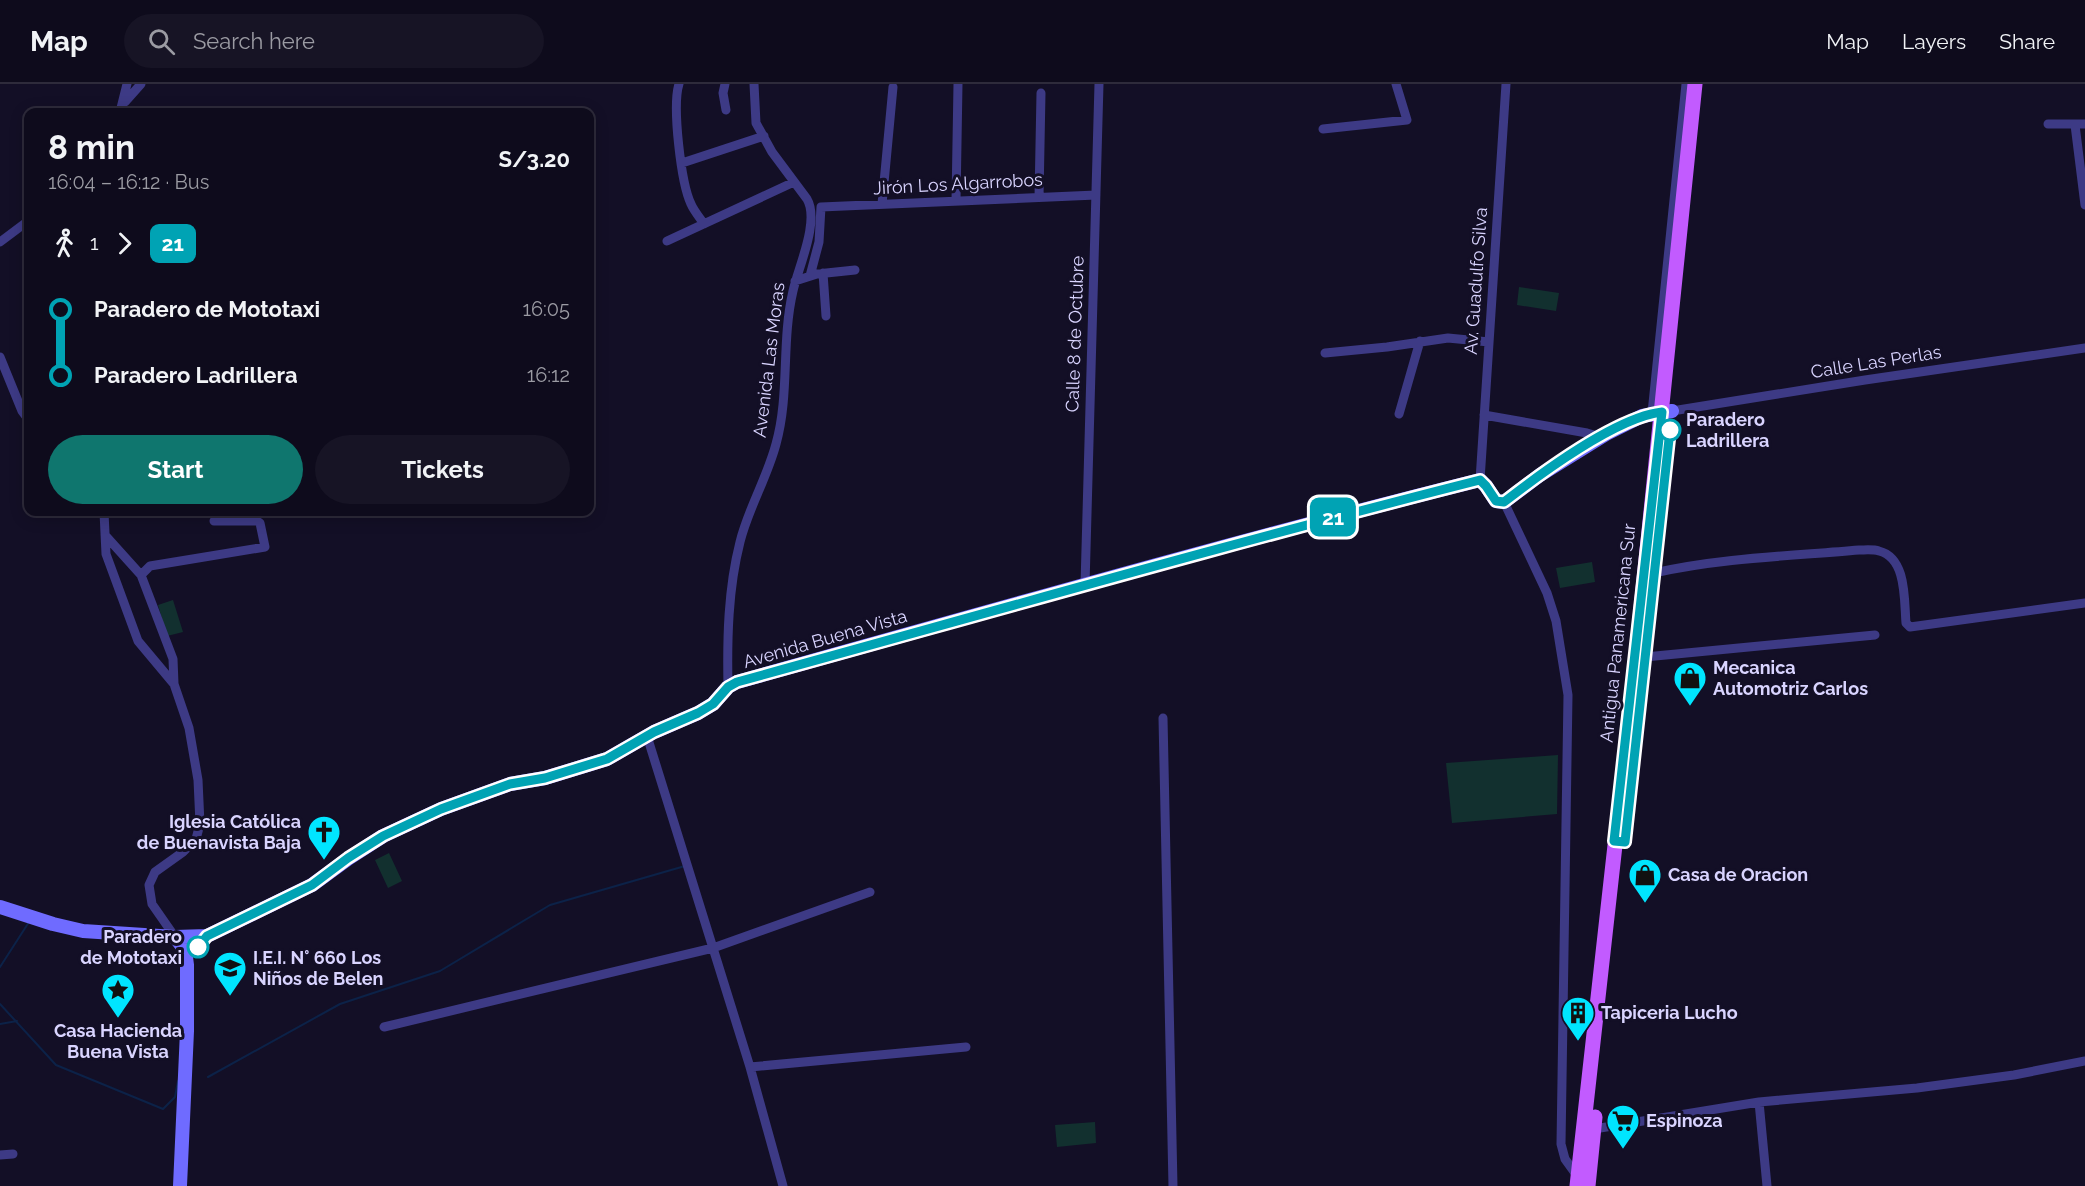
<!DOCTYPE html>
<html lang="en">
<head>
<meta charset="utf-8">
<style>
  body { margin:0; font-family:Raleway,sans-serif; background:#171425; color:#f1f3f6; height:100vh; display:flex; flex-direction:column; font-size:22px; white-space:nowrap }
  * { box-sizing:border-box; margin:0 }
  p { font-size:20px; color:#9b9ba3 }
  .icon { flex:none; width:33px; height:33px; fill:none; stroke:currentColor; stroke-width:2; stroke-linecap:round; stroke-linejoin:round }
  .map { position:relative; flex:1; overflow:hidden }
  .details { position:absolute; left:24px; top:24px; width:570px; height:408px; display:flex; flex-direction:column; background:#0e0b1c; border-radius:12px; box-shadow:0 3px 15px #0003,0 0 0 2px #2e2b3b }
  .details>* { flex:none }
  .badge { padding:0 12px; border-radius:9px; font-size:21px; line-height:39px }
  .map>.badge { position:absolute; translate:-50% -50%; box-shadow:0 0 0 3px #fff }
  .legs { display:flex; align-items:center; gap:9px; height:66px; padding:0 24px; font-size:20px }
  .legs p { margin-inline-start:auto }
  .summary { display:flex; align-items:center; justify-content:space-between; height:102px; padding:0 24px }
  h1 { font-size:33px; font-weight:700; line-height:45px }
  .button { display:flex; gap:12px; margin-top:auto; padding:12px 24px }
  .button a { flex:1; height:69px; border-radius:36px; background:#0f766e; color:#fff; font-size:24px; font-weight:700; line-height:69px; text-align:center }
  .button a+a { background:#171425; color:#f1f3f6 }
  ul { padding:0 24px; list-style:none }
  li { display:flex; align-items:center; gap:21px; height:66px; font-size:22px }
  li i { display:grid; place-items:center; width:9px; height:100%; margin:0 8px; background:currentColor }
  li i::after { content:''; width:15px; height:15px; margin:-8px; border:4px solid; border-radius:50%; background:#0e0b1c }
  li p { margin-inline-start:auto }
  li:first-child i { background:linear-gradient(#0000 50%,currentColor 0) }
  li:last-child i { background:linear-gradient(currentColor 50%,#0000 0) }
  header { display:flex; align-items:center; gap:36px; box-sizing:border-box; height:84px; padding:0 30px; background:#0e0b1c; border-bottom:2px solid #2e2b3b }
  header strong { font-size:28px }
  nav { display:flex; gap:33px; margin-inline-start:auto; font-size:21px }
  .search { width:420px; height:54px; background:#171425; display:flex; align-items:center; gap:15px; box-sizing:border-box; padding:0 21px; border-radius:33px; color:#9b9ba3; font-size:22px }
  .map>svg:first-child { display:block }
</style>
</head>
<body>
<header>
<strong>Map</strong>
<div class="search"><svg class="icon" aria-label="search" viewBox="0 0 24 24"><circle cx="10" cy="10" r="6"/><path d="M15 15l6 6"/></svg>Search here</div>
<nav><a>Map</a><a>Layers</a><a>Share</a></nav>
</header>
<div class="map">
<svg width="2085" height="1102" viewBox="0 0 2085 1102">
  <rect width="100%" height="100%" fill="#130f26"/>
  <path fill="#12302f" d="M1519 203 1559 209 1556 227 1517 221Z
    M1592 478 1595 498 1560 504 1556 484Z
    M173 516 183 548 167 552 158 521Z
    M1558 671 1557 730 1452 739 1446 679Z
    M389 769 402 797 388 804 375 776Z
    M1095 1038 1096 1059 1057 1063 1055 1041Z"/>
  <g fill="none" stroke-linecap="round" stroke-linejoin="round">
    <path stroke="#0c2248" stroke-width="2" d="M0 883 29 838
      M0 920 56 981 163 1025 175 1013 178 997
      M0 940 17 937
      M208 993 340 920 440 887 550 821 685 782"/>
    <path stroke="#3d3a85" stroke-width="9" d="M679 0C672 22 681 99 691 120 694 127 700 134 704 140
      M725 0 723 9 726 26
      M125 18 141 0
      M120 28 127 0
      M2048 40H2085
      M2075 41 2085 121
      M1323 45 1407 36 1396 0
      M682 79 764 52
      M1039 113 1041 9
      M956 117 958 0
      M882 120 893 3
      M667 157 794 98
      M0 158 28 137
      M823 189 826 232
      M810 192 819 158 821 123 1096 111
      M795 197 817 190 855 186
      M1325 269 1387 263 1448 254 1489 258
      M0 273 22 327 28 335
      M1672 327 1865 296 2085 264
      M1652 329 1686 0
      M1399 330 1420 257
      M1484 331 1587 349 1601 353
      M1480 396 1506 0
      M1504 418 1547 509 1556 537 1568 611 1561 1060 1565 1075 1578 1093
      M104 428 106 470 138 557 174 600 189 644 198 696 200 740 196 755 183 768 155 788 149 801 152 820 175 853
      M105 451 141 491 173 575 174 600
      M1654 489C1721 474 1790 472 1859 466 1865 466 1873 465 1879 467 1907 474 1904 516 1906 539L1910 543 2085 519
      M141 491 150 482 265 463 260 439 257 437H214
      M1085 501 1099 0
      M1645 573 1875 551
      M728 603C727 555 728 505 740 458 748 425 767 394 776 360 790 310 781 258 793 207 798 184 820 137 807 115L772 68 756 39 754 0
      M1163 634 1173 1102
      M647 652 750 983 783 1102
      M384 943 713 864 870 808
      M750 983 966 963
      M1759 1018 1767 1102
      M1594 1045 1759 1018 1917 1004 2014 991 2085 977
      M0 1071 13 1070"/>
    <path stroke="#6f6bff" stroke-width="14" d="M0 823 53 840 83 847 175 853 207 852 312 801 349 774 383 752 441 725 510 700 545 694 607 675 654 648 698 629 713 620 728 603 737 598C984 529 1231 458 1480 396L1486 402 1496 417 1504 418 1540 391 1606 350 1642 332 1672 327
      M175 853 185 866 187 881V947L180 1102"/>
    <path stroke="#c25bff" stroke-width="15" d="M1577 1102 1636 573 1695 0
      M1588 1102 1595 1033"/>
  </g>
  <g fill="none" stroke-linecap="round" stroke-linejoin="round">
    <g stroke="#fff" stroke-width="14">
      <path id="line-1" d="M198 863 207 852 312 801 348 774 383 752 441 725 510 700 545 694 607 675 654 648 698 629 713 620 728 603 737 598C984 530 1231 459 1480 396L1486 402 1496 417 1504 418C1540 390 1617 333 1662 328L1614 757 1625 758 1670 346"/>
    </g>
    <use href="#line-1" stroke="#00a3b4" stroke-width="9"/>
  </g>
  <defs>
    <g id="shop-pin" transform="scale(1.725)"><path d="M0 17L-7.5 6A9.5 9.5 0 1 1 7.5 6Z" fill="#00e5ff" stroke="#130f26"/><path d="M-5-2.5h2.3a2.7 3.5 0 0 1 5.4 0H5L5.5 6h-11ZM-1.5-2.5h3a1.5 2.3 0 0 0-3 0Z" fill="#111"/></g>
    <g id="church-pin" transform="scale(1.725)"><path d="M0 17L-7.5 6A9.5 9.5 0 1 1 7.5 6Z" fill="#00e5ff" stroke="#130f26"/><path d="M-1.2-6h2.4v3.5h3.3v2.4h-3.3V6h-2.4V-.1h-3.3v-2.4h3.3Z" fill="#111"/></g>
    <g id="school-pin" transform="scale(1.725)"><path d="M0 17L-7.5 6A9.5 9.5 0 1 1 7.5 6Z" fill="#00e5ff" stroke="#130f26"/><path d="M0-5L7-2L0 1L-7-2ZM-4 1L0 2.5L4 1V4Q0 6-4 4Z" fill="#111"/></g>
    <g id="sight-pin" transform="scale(1.725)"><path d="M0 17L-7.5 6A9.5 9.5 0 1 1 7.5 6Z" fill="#00e5ff" stroke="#130f26"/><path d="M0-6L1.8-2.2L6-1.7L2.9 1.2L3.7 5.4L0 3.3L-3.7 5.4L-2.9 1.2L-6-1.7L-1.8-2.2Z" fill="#111"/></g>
    <g id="building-pin" transform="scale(1.725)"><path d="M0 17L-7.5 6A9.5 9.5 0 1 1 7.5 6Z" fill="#00e5ff" stroke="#130f26"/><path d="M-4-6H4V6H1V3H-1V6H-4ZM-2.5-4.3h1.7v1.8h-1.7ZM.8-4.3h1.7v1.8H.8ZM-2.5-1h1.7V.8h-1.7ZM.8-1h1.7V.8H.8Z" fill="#111"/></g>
    <g id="supermarket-pin" transform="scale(1.725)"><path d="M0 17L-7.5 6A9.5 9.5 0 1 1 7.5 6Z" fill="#00e5ff" stroke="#130f26"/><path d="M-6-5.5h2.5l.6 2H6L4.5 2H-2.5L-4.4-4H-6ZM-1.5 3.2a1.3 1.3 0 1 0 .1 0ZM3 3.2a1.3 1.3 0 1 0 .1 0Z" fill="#111"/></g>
  </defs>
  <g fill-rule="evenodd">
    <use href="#shop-pin" x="1690" y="594"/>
    <use href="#church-pin" x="324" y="748"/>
    <use href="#shop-pin" x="1645" y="791"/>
    <use href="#school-pin" x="230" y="884"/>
    <use href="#sight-pin" x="118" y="906"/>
    <use href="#building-pin" x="1578" y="929"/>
    <use href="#supermarket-pin" x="1623" y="1037"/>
  </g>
  <g fill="#fff" stroke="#00a3b4" stroke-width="3">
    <circle cx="1670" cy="346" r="10"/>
    <circle cx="198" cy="863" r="10"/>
  </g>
  <g text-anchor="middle" stroke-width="6" stroke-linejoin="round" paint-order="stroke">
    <g font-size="18" fill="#d9d4ff" stroke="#130f26">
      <text transform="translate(958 100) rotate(-3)" y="6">Jirón Los Algarrobos</text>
      <text transform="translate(1476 197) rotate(-86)" y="6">Av. Guadulfo Silva</text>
      <text transform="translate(1075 250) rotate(-88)" y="6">Calle 8 de Octubre</text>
      <text transform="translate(769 276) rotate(-83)" y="6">Avenida Las Moras</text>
      <text transform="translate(1876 278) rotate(-9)" y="6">Calle Las Perlas</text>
      <text transform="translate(1618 549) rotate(-84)" y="6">Antigua Panamericana Sur</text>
      <text transform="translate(825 555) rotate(-16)" y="6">Avenida Buena Vista</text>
    </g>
    <g font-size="18" font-weight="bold" fill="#d9d4ff" stroke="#130f26" text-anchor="start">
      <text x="1686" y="342">Paradero<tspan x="1686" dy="21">Ladrillera</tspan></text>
      <text x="182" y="859" text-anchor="end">Paradero<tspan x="182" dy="21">de Mototaxi</tspan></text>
    </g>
    <g font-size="18" font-weight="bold" fill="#d9d4ff" stroke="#130f26" text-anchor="start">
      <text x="1713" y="590">Mecanica<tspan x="1713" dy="21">Automotriz Carlos</tspan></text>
      <text x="301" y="744" text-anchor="end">Iglesia Católica<tspan x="301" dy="21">de Buenavista Baja</tspan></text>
      <text x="1668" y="797">Casa de Oracion</text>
      <text x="253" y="880">I.E.I. N° 660 Los<tspan x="253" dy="21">Niños de Belen</tspan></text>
      <text x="1601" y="935">Tapiceria Lucho</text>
      <text x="118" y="953" text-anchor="middle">Casa Hacienda<tspan x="118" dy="21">Buena Vista</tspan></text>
      <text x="1646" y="1043">Espinoza</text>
    </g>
  </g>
</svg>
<b class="badge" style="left:1333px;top:433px;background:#00a3b4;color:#fff">21</b>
<section class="details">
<div class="summary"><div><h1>8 min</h1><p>16:04 – 16:12 · Bus</p></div><b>S/3.20</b></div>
<div class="legs"><svg class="icon" aria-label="walk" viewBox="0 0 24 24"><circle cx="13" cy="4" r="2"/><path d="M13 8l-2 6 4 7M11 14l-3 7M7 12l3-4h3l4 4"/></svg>1<svg class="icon" aria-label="forward" viewBox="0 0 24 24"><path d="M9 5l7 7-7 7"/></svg><b class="badge" style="background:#00a3b4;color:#fff">21</b></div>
<ul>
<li><i style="color:#00a3b4"></i><b>Paradero de Mototaxi</b><p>16:05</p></li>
<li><i style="color:#00a3b4"></i><b>Paradero Ladrillera</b><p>16:12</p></li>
</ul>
<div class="button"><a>Start</a><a>Tickets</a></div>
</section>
</div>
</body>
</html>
